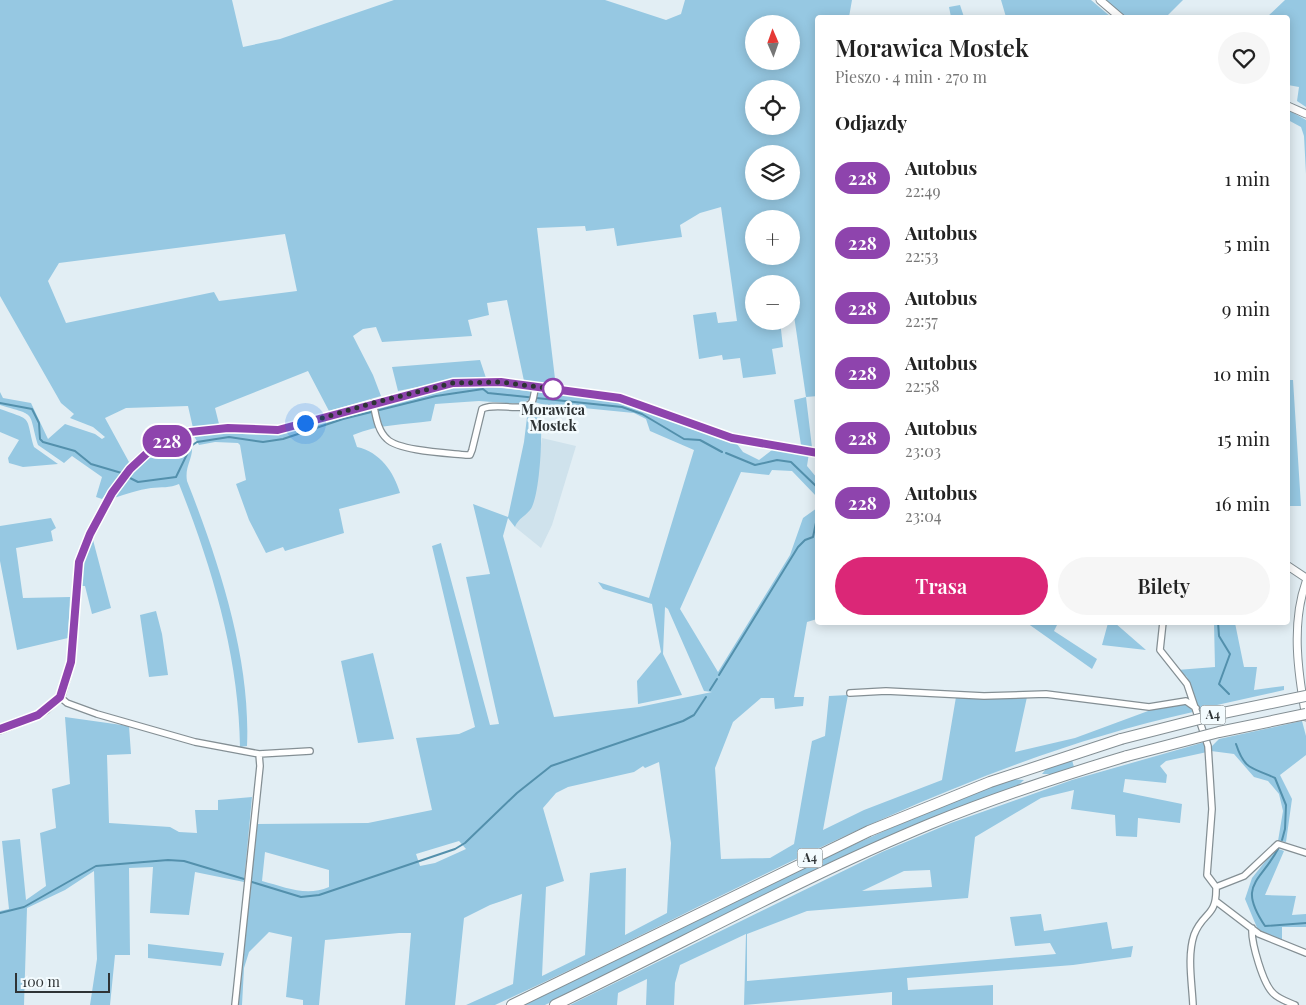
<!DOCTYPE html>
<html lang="pl">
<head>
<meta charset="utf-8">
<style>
  body { margin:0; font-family:"Playfair Display",serif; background:#f6f6f6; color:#222; height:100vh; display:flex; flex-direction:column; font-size:19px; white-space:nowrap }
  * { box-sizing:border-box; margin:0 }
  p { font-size:16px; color:#767676 }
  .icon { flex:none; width:28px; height:28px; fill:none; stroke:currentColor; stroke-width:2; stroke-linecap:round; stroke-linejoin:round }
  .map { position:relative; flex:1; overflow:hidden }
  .panel { position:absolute; left:815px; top:15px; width:475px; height:610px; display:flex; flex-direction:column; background:#fff; border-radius:5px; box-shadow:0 2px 12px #0003 }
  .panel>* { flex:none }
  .badge { padding:0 10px; border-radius:16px; font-size:18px; line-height:32px }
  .needle { width:32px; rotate:358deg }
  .buttons { position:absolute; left:745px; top:15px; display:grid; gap:10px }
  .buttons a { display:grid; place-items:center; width:55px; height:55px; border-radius:50%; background:#fff; box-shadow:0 2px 12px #0003; font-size:25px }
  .scale { position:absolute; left:15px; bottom:12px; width:95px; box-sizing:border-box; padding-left:5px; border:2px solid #2e3335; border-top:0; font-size:14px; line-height:18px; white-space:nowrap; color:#2e3335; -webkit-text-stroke:4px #f3fbfe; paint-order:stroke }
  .you { position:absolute; width:25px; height:25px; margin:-12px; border:4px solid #fff; border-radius:50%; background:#1a73e8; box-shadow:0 0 0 8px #1a73e833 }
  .map>.badge { position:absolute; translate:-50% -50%; box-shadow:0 0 0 2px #fff }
  h2 { padding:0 20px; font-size:19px; line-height:45px }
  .round { display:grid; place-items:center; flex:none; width:52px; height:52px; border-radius:26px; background:#f6f6f6 }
  .overview { display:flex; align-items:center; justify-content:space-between; height:85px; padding:0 20px }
  h1 { font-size:24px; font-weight:600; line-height:38px }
  .cta { display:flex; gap:10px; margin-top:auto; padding:10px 20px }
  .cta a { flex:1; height:58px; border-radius:30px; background:#db2777; color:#fff; font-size:20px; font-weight:600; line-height:58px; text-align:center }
  .cta a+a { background:#f6f6f6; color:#222 }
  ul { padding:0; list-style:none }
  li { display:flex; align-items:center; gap:15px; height:65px; padding:0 20px }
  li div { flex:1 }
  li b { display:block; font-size:19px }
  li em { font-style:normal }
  li .badge { min-width:55px; font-weight:700; text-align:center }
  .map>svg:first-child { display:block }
</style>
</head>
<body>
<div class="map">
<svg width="1306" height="1005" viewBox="0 0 1306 1005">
  <rect width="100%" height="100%" fill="#e2eef4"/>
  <path fill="#cfe2ec" d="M542 438 576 446 552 525 541 548 515 527 517 521 532 507Z"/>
  <path fill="#96c8e2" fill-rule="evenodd" d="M0 0H232L243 47 280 39 394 0H605L666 20 681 14 685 0H852L849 17 818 18V396L806 397 812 447 801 445 794 400 806 397 793 309H791V284H754V321H780L783 347 772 349 776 374 743 378 740 358 723 360 722 355 699 359 693 315 716 312 718 323 737 321 721 207 700 213 680 225 682 237 617 246 614 228 586 231 585 226 537 228 556 387 524 381 507 300 487 303 489 315 468 320 472 336 382 342 376 327 363 329 353 336 373 375 381 396 329 411 308 371 215 408 219 424 193 428 188 406 126 408 105 418 129 462 102 499 96 497 102 477 72 456 64 463 38 445C28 410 37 416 0 405V392L3 398 31 403 48 439 65 424 95 434 102 439 105 437 93 427 70 418 74 414 61 403 0 296ZM754 24H791V61H754ZM754 89H791V126H754ZM754 154H791V191H754ZM754 219H791V256H754ZM285 234 297 291 219 301 214 292 66 323 48 281 59 263Z
    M1001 0H1091L1111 17H1006Z
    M1106 0H1183L1165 18 1125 17Z
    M1285 0H1306V107L1297 101 1299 87 1288 85V18L1267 17Z
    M960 5 964 17H951L949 7Z
    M1288 110 1306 120V174L1304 136 1301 127 1288 120Z
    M480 360 486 378 447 381 398 391 392 367Z
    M1288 380H1293L1301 506H1289Z
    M474 385 600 399 640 408 737 444 743 452 759 460 772 450 809 453 807 466 817 478V497L792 471 772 470 769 475 741 472 680 609 718 672 790 555 803 518 817 508V619L807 622 794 697H804L803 706 775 709 774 698H761L733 722 715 768 721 859 770 858 794 844 812 741 825 736 829 696 848 695 823 830 864 810 942 780 956 697H1027L1015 752 1075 738 1167 704H1188L1193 712C944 767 725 900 495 1005H466L513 984 522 894 490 905 464 918 455 1005H405L411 933H399L325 940 319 1005H303V1000L286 997 292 937 269 932 249 952 244 968 242 1005H238L257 824 368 823 432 810 416 738 459 734 475 727 432 546 441 543 490 725 499 724 466 577 490 574 473 504 508 517 524 442 528 409 533 408 540 414C543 433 540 490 532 507 528 515 518 518 515 527L508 518 503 536 554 717 639 707 712 692 704 691 668 609 665 607 663 654 682 695 638 704 637 681 661 652 652 604 603 589 598 582 649 598 694 450 650 431 646 419 634 413 553 405 551 407 528 400 522 404 479 401 435 404 431 421C404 425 378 424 353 435L357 447C380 452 394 472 400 493L339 509 344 533 285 551 283 547 266 553 249 520 236 484 246 480 240 445 238 443 215 442 199 445 194 436C223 429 252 438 282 433 302 429 324 420 344 414 387 402 430 390 474 385ZM659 762 671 843 667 913 625 935 626 868 590 873 585 955 542 976 546 887 564 881 543 808 556 793 568 787 634 772 643 766 645 768ZM459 841 466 849 435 863 420 866 416 854ZM265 852 329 870V887C306 897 285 887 262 881Z
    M0 409C34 421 25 415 34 447L58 464 23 467 9 463 8 458 19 440 0 432Z
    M190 437C197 457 184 463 187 481 219 562 251 659 247 746L240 747C239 657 212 567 179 484 170 488 161 487 151 488 138 490 126 494 114 498 137 465 151 450 190 437Z
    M51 518 56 528 51 531 53 541 16 548 23 598 70 597 68 638 17 650 0 561V526Z
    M93 540 111 608 92 614 85 586H81L83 562Z
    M156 611 162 634 168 675 149 677 140 615Z
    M1027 623H1058L1054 631 1097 659 1092 669Z
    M1108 623H1115L1146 650 1102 645Z
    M1214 623H1235L1244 667H1257L1254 690 1284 686V690L1199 709 1187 677 1177 670 1215 667Z
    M373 653 394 739 358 743 341 661Z
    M65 717 129 726 131 754 107 755 109 823 170 827 179 832 197 833 195 810H218V800L252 797 244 882 195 872 189 915 150 913 153 867 129 868 130 955H115L110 1005H90L97 959 94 871 65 890 27 908 24 1005H0V911L9 909 2 841 20 839 26 900 46 886 40 833 56 828 52 789 70 784Z
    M1302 721 1306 736V755L1280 775 1292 799 1286 842 1278 841 1283 811 1279 794 1268 781 1254 777 1234 754 1211 751 1212 746 1219 739Z
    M1205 742 1207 752 1166 761 1160 766 1167 775 1166 783 1125 779 1123 792 1182 804 1180 823 1138 818 1137 837 1116 836 1115 815 1071 809 1074 790 1041 798 975 837 968 898 807 911 747 934V981L1056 954 1050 943 1015 946 1010 917 1041 914 1044 931 1107 922 1112 949 1133 946 1131 957 1073 965 907 978 908 990 993 985V1005H892V992L744 1005 746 934 680 965 675 983 674 1005H646L647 979 618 993 617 1005H570L882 852 951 823 1072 780ZM930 870 932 887 862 891 904 871Z
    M1072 760 1074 767 1055 774H1042L1047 768Z
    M1009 779 1024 780 1014 789 792 882 545 1005H521C683 926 842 844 1009 779Z
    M1276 848 1284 851 1265 895 1296 896 1292 915 1306 914V927H1282V941L1258 930 1245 899 1252 878Z
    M148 944 224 953 221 966 148 958Z"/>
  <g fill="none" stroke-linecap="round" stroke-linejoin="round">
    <path stroke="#5390ac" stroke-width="2" d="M0 403 32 409 39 423 40 439 43 442 75 451 91 464 125 474
      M726 453 755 465 777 460 791 462 818 488
      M128 477 138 482 176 477 191 446 197 442 229 437 263 442 283 439 343 419 436 396 483 389 488 393 622 407 642 414 684 439 700 440 722 452
      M1218 622 1219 636 1230 654 1219 684 1229 694
      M719 675 798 547 805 540 813 537 818 513
      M710 690 717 679
      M1236 744C1245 771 1252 767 1275 778L1286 805 1285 829 1282 840
      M1278 849C1260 883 1237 884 1265 926L1306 923
      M252 882 301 897 319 895 455 849 465 843 517 793 551 766 683 721 694 715 706 697
      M0 913 24 907 96 866 168 860 184 861 244 879"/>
    <g stroke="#848f94" stroke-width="8">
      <path id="minor" d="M373 403C376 415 377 430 387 439 399 451 448 453 466 455H470L472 450 482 409C495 402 525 413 532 402 534 398 534 391 536 386
        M1163 622 1160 650 1187 684 1208 746 1212 809 1207 875 1216 887
        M850 693 886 691 984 696 1046 694 1149 707 1186 701 1196 708
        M60 697 67 703 97 714 195 742 259 754 260 766 235 1005
        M259 754 310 751
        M1217 902 1259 934 1306 953
        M1252 928C1251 942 1263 985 1274 994 1279 999 1288 1002 1295 1005
        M1193 1005C1192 983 1187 956 1194 935 1203 911 1217 918 1216 887L1244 876 1278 844 1306 853"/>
    </g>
    <g stroke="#848f94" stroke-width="9">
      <path id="tertiary" d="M1100 0 1121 18
        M1288 106 1306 114
        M1288 566 1306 578
        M1306 582C1291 624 1298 673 1306 717
        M0 730 38 715 46 710 62 694 71 662 79 562 90 534 112 493 130 469 145 454 164 442 190 432 229 428 278 430 453 383 501 382 620 398 732 438 818 453"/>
    </g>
    <g stroke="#848f94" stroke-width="12">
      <path id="motorway" d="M512 1005 869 831 990 782 1121 739
        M555 1005C680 945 802 877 930 824 994 798 1060 776 1127 756"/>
    </g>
    <use href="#minor" stroke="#fff" stroke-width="5.5"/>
    <use href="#tertiary" stroke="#fff" stroke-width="7"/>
    <use href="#motorway" stroke="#fff" stroke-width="10"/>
    <g stroke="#848f94" stroke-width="12" stroke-linecap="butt">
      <path id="motorway-bridge" d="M1121 739 1223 713 1306 696
        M1127 756 1219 732 1306 714"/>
    </g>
    <use href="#motorway-bridge" stroke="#fff" stroke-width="10"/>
  </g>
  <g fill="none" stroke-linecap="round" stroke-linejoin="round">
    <g stroke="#fff" stroke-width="11">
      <path id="line" d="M0 729 38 715 60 697 71 662 79 562 90 534 112 493 130 469 146 454 164 442 190 432 228 428 278 430 453 383 501 382 620 398 732 438 818 453"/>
    </g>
    <use href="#line" stroke="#8e44ad" stroke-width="8"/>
    <path stroke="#2e3335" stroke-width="5" stroke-dasharray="0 9" d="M305 423 373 403 453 383 501 382 553 389"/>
  </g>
  <circle fill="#fff" stroke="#8e44ad" stroke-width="2.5" cx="553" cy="389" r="10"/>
  <g text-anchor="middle" stroke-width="5" stroke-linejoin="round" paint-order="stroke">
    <g fill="#f3fbfe" stroke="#696f71" stroke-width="1">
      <rect x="1200.5" y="705.5" width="25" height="19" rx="4"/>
      <rect x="797.5" y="848.5" width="25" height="19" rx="4"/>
    </g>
    <g font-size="12" font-weight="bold" fill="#2e3335">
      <text x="1213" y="719">A4</text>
      <text x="810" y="862">A4</text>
    </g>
    <g font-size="14" font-weight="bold" fill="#2e3335" stroke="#f3fbfe">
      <text x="553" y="415">Morawica<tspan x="553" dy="16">Mostek</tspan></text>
    </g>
  </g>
</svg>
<div class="buttons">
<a><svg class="needle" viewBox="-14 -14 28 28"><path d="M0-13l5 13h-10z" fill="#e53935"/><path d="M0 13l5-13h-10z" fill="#767676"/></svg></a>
<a><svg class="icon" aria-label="locate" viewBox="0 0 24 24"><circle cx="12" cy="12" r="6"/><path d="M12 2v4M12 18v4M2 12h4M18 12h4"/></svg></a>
<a><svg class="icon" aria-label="layers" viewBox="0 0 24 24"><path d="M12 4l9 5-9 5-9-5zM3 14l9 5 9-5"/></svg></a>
<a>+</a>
<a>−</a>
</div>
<div class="scale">100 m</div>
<div class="you" style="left:305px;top:423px"></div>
<b class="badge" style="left:167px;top:441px;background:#8e44ad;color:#fff">228</b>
<section class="panel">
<div class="overview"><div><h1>Morawica Mostek</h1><p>Pieszo · 4 min · 270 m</p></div><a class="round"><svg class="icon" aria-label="heart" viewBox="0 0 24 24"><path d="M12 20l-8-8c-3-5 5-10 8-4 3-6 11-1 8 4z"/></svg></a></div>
<h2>Odjazdy</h2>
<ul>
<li><span class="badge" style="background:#8e44ad;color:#fff">228</span><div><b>Autobus</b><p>22:49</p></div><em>1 min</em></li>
<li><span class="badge" style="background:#8e44ad;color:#fff">228</span><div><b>Autobus</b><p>22:53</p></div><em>5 min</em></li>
<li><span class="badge" style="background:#8e44ad;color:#fff">228</span><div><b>Autobus</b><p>22:57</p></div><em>9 min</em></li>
<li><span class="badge" style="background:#8e44ad;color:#fff">228</span><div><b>Autobus</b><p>22:58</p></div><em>10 min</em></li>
<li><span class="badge" style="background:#8e44ad;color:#fff">228</span><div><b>Autobus</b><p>23:03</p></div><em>15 min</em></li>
<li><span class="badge" style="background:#8e44ad;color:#fff">228</span><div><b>Autobus</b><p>23:04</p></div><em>16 min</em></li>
</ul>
<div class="cta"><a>Trasa</a><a>Bilety</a></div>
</section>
</div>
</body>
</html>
